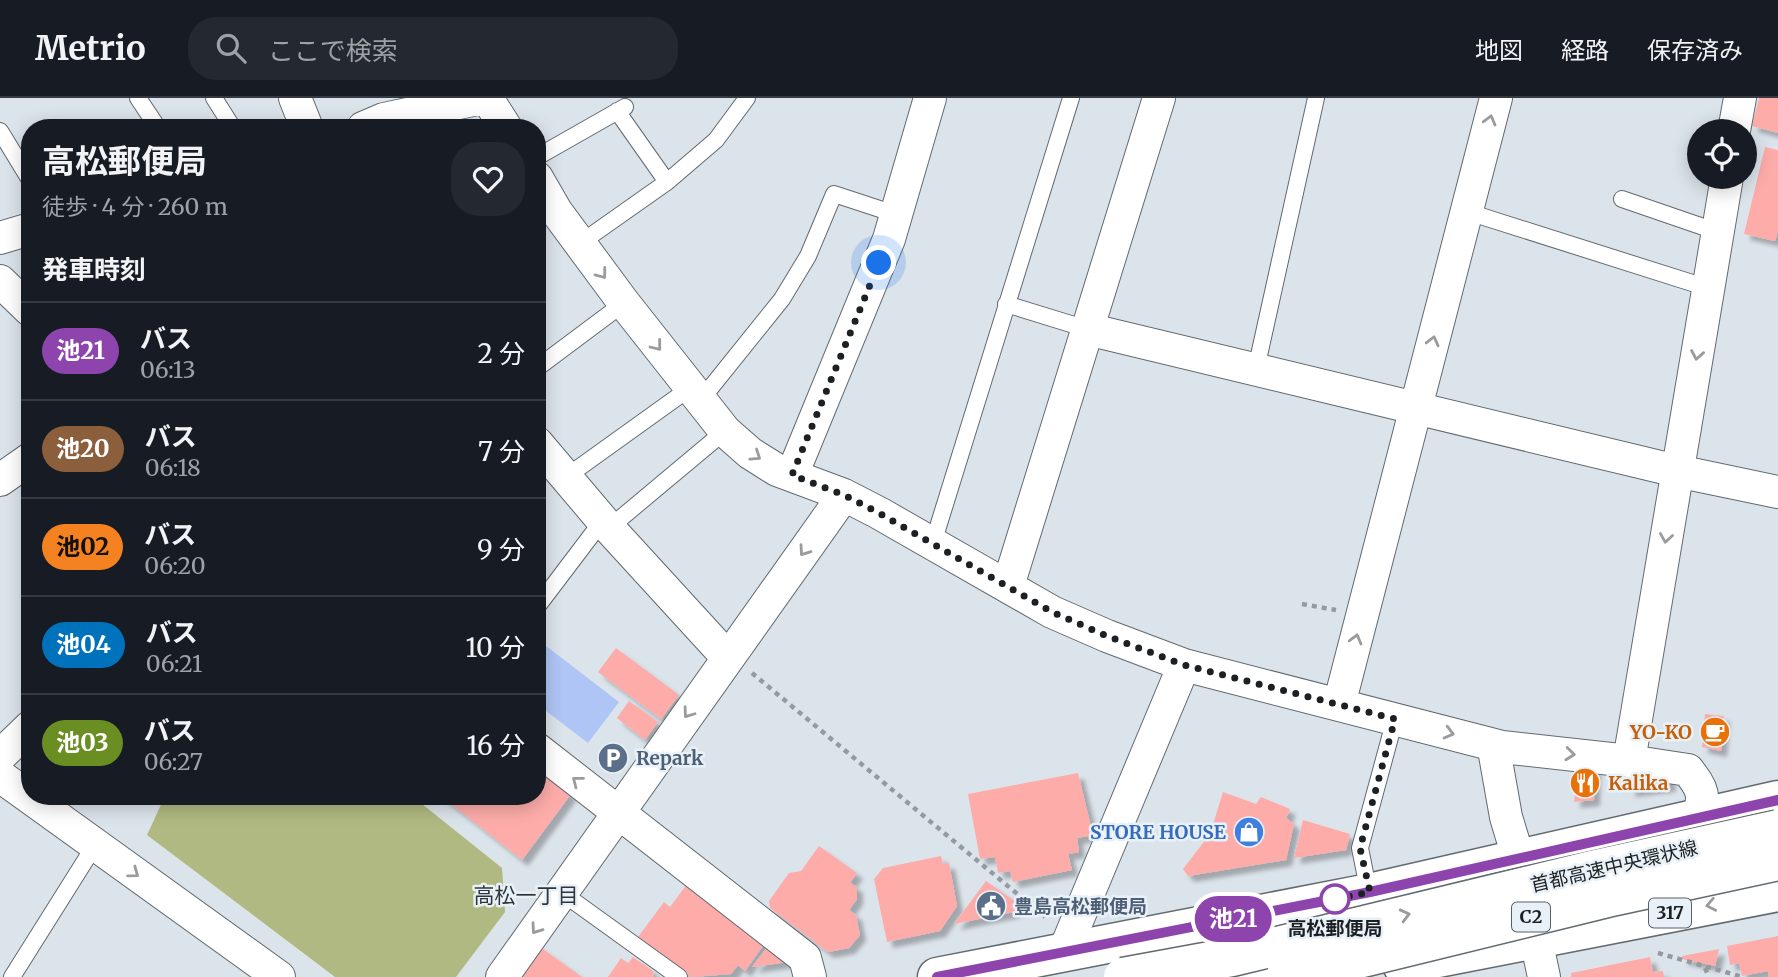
<!DOCTYPE html>
<html lang="ja">
<head>
<meta charset="utf-8">
<style>
  body { margin:0; font-family:Merriweather,"Noto Sans JP",serif; background:#242831; color:#f1f3f6; height:100vh; display:flex; flex-direction:column; font-size:26px; white-space:nowrap }
  * { box-sizing:border-box; margin:0 }
  p { font-size:23px; color:#9ea1a6 }
  .icon { flex:none; width:38px; height:38px; fill:none; stroke:currentColor; stroke-width:2; stroke-linecap:round; stroke-linejoin:round }
  .map { position:relative; flex:1; overflow:hidden }
  .side { position:absolute; left:21px; top:21px; width:525px; height:686px; display:flex; flex-direction:column; background:#171b24; border-radius:28px; box-shadow:0 4px 18px #0003 }
  .side>* { flex:none }
  .badge { padding:0 14px; border-radius:23px; font-size:24px; line-height:46px }
  .buttons { position:absolute; left:1687px; top:21px; display:grid; gap:14px }
  .buttons a { display:grid; place-items:center; width:70px; height:70px; border-radius:50%; background:#171b24; box-shadow:0 4px 18px #0003; font-size:35px }
  .you { position:absolute; width:35px; height:35px; margin:-18px; border:5px solid #fff; border-radius:50%; background:#1a73e8; box-shadow:0 0 0 10px #1a73e833 }
  .map>.badge { position:absolute; translate:-50% -50%; box-shadow:0 0 0 4px #fff }
  h2 { padding:0 21px; font-size:26px; line-height:63px }
  .round { display:grid; place-items:center; flex:none; width:74px; height:74px; border-radius:28px; background:#242831 }
  .head { display:flex; align-items:center; justify-content:space-between; height:119px; padding:0 21px }
  h1 { font-size:33px; font-weight:700; line-height:52px }
  ul { padding:0; list-style:none }
  li { display:flex; align-items:center; gap:21px; height:98px; padding:0 21px; border-top:2px solid #363941 }
  li div { flex:1 }
  li b { display:block; font-size:26px }
  li em { font-style:normal }
  li .badge { min-width:77px; font-weight:700; text-align:center }
  header { display:flex; align-items:center; gap:42px; box-sizing:border-box; height:98px; padding:0 35px; background:#171b24; border-bottom:2px solid #363941 }
  header strong { font-size:33px }
  nav { display:flex; gap:38px; margin-inline-start:auto; font-size:24px }
  .search { width:490px; height:63px; background:#242831; display:flex; align-items:center; gap:18px; box-sizing:border-box; padding:0 24px; border-radius:28px; color:#9ea1a6; font-size:26px }
  .map>svg:first-child { display:block }
</style>
</head>
<body>
<header>
<strong>Metrio</strong>
<div class="search"><svg class="icon" aria-label="search" viewBox="0 0 24 24"><circle cx="10" cy="10" r="6"/><path d="M15 15l6 6"/></svg>ここで検索</div>
<nav><a>地図</a><a>経路</a><a>保存済み</a></nav>
</header>
<div class="map">
<svg width="1778" height="879" viewBox="0 0 1778 879">
  <defs>
    <filter id="shadow"><feDropShadow dx="6" dy="6" stdDeviation="2" flood-color="#0004"/></filter>
  </defs>
  <rect width="100%" height="100%" fill="#dce4eb"/>
  <path fill="#b0b981" d="M165 698H412L502 770 505 814 456 879H335L147 737Z"/>
  <path fill="#afc5f5" d="M537 541 619 604 588 645 537 606Z"/>
  <path fill="#fdaca9" filter="url(#shadow)" d="M1759 0H1778V35L1752 28Z
    M1765 49 1778 52V133L1775 143 1744 136Z
    M616 550 679 597 661 621 598 574Z
    M629 603 658 624 645 642 617 620Z
    M1705 616 1724 618 1721 653 1702 649Z
    M537 670 571 696 522 762 441 698H537Z
    M1578 670H1595L1594 702 1574 704Z
    M1632 673 1669 678 1670 688 1629 693Z
    M1078 675 1093 737 1077 740 1079 754 1068 756 1072 772 1013 784 1010 773 998 775 995 759 980 761 968 696Z
    M1223 694 1256 706 1261 699 1290 711 1286 720 1294 726 1286 762 1188 778 1183 771 1210 736Z
    M1303 722 1350 736 1346 752 1294 760Z
    M819 748 857 775 850 785 857 789V801L849 812 856 817 860 837 849 850 828 854 770 810 769 803 789 775 801 773Z
    M941 758 943 766 949 765 957 808 940 833 887 844 874 781 883 770Z
    M986 783 1019 806 1014 814 954 826Z
    M687 786 765 845 745 873 738 867 731 876 692 879 638 839 664 804 670 809Z
    M1778 838V879H1769L1768 873 1742 878 1739 865 1730 867 1727 848Z
    M536 846 582 879H521Z
    M768 848 788 864 752 869Z
    M1719 851 1715 868 1682 861V858Z
    M633 859 653 873 654 879H608L621 860 628 865Z
    M1650 859 1653 874 1663 873 1664 879H1571V875Z"/>
  <g fill="none" stroke-linecap="round" stroke-linejoin="round">
    <g stroke="#626a70" stroke-width="18">
      <path id="service" d="M138 0 158 30
        M214 0 233 30
        M617 13 667 84
        M0 33 30 82
        M537 59 625 9
        M1622 101 1718 134
        M1465 113 1708 190
        M579 146 667 84 716 42 747 0
        M1006 206 1087 231
        M537 270 624 205
        M1256 271 1316 0
        M700 303 782 201 808 158 834 96 898 117
        M566 379 690 290
        M609 430 725 333
        M933 445 1071 0
        M537 509 603 422
        M561 794 679 879
        M1369 795 1360 750 1395 621
        M12 879 95 747"/>
    </g>
    <g stroke="#626a70" stroke-width="34">
      <path id="minor" d="M295 0 307 30
        M487 0 506 30
        M363 30 384 21 482 0
        M1734 33 1740 0
        M537 80 556 113 624 205 725 333 750 355 777 372 844 397 879 415 1052 514 1107 538 1184 567 1502 649 1629 663 1688 672C1703 692 1706 697 1697 721
        M0 140 30 131
        M0 183 30 212
        M1087 231 1677 373 1778 394
        M537 345 609 430 728 560
        M792 377 889 141 930 0
        M0 382 30 361
        M1008 488 1159 0
        M1339 607 1496 0
        M1502 649 1495 657 1506 719 1519 762 1544 879
        M537 651 805 860 810 879
        M0 658 30 629
        M1629 663 1727 79
        M0 678 279 879
        M1064 854 1184 567
        M502 879 844 397"/>
    </g>
    <g stroke="#626a70" stroke-width="41">
      <path id="primary" d="M1230 840 1248 845 1254 872 1244 879
        M1402 867 1778 794
        M937 879 1369 795 1778 702"/>
    </g>
    <g stroke="#626a70" stroke-width="41">
      <path id="motorway" d="M1519 762 1584 780"/>
    </g>
    <path stroke="#949aa0" stroke-width="4.5" stroke-dasharray="5 5" stroke-linecap="butt" d="M1302 506 1336 512
      M752 575 1045 819
      M1658 855 1743 879
      M1705 870 1709 879"/>
    <use href="#service" stroke="#fff" stroke-width="16"/>
    <use href="#minor" stroke="#fff" stroke-width="32"/>
    <use href="#primary" stroke="#fff" stroke-width="38"/>
    <use href="#motorway" stroke="#fff" stroke-width="38"/>
    <g stroke="#626a70" stroke-width="41" stroke-linecap="butt">
      <path id="motorway-bridge" d="M1123 879 1232 859 1592 772 1778 731
        M1285 879 1607 800 1778 763"/>
    </g>
    <use href="#motorway-bridge" stroke="#fff" stroke-width="38"/>
  </g>
  <defs><path id="oneway-chevron" d="M-2-3.5L2.5 0L-2 3.5" fill="none" stroke-width="1.6" stroke-linecap="round" stroke-linejoin="round" transform="scale(1.75)"/></defs>
  <g stroke="#999b9c">
    <use href="#oneway-chevron" transform="translate(1490 22) rotate(-75)"/>
    <use href="#oneway-chevron" transform="translate(602 176) rotate(53)"/>
    <use href="#oneway-chevron" transform="translate(1433 243) rotate(-76)"/>
    <use href="#oneway-chevron" transform="translate(657 248) rotate(52)"/>
    <use href="#oneway-chevron" transform="translate(1697 257) rotate(100)"/>
    <use href="#oneway-chevron" transform="translate(756 358) rotate(34)"/>
    <use href="#oneway-chevron" transform="translate(1666 440) rotate(99)"/>
    <use href="#oneway-chevron" transform="translate(804 453) rotate(125)"/>
    <use href="#oneway-chevron" transform="translate(1356 541) rotate(-75)"/>
    <use href="#oneway-chevron" transform="translate(688 615) rotate(126)"/>
    <use href="#oneway-chevron" transform="translate(1449 635) rotate(15)"/>
    <use href="#oneway-chevron" transform="translate(1570 656) rotate(6)"/>
    <use href="#oneway-chevron" transform="translate(577 683) rotate(-142)"/>
    <use href="#oneway-chevron" transform="translate(134 775) rotate(36)"/>
    <use href="#oneway-chevron" transform="translate(1711 807) rotate(169)"/>
    <use href="#oneway-chevron" transform="translate(1405 817) rotate(-14)"/>
    <use href="#oneway-chevron" transform="translate(536 831) rotate(125)"/>
  </g>
  <g fill="none" stroke-linecap="round" stroke-linejoin="round">
    <g stroke="#fff" stroke-width="16">
      <path id="line" d="M937 879 1370 794 1778 702"/>
    </g>
    <use href="#line" stroke="#8e44ad" stroke-width="10"/>
    <path stroke="#1d2023" stroke-width="7" stroke-dasharray="0 12.6" d="M879 165 792 377 844 397 879 415 1052 514 1107 538 1184 567 1395 621 1360 750 1370 794 1332 802 1335 801"/>
  </g>
  <defs>
    <g id="cafe-disc" transform="scale(1.575)"><circle r="9.5" fill="#e8710a" stroke="#e9f1f8"/><path d="M-5.5-4.5H6V0H3Q3 3.5 0 3.5H-2.5Q-5.5 3.5-5.5 0ZM3-3.2v2h1.7v-2ZM-6 4.5H4V6H-6Z" fill="#fff"/></g>
    <g id="parking-disc" transform="scale(1.575)"><circle r="9.5" fill="#5c6f8a" stroke="#e9f1f8"/><path d="M-3.5-5.5H1a3.5 3.5 0 0 1 0 7H-1V5.5H-3.5ZM-1-3.4V-.6H.8a1.4 1.4 0 0 0 0-2.8Z" fill="#fff"/></g>
    <g id="restaurant-disc" transform="scale(1.575)"><circle r="9.5" fill="#e8710a" stroke="#e9f1f8"/><path d="M-5-6h1v4h1v-4h1v4h1v-4h1v5L-1.5 .5V6h-2V.5L-5-1ZM5-6V6H3V1.5H1.5Q1.5-4 5-6Z" fill="#fff"/></g>
    <g id="shop-disc" transform="scale(1.575)"><circle r="9.5" fill="#3f7fe0" stroke="#e9f1f8"/><path d="M-5-2.5h2.3a2.7 3.5 0 0 1 5.4 0H5L5.5 6h-11ZM-1.5-2.5h3a1.5 2.3 0 0 0-3 0Z" fill="#fff"/></g>
    <g id="civic-disc" transform="scale(1.575)"><circle r="9.5" fill="#5c6f8a" stroke="#e9f1f8"/><path d="M-.6-6.5H3V-4.5H.6V-3L4-1V1h2V6H-6V1h2V-1L-.6-3ZM-1.2 2.5V6h2.4V2.5Z" fill="#fff"/></g>
  </defs>
  <g fill-rule="evenodd">
    <use href="#cafe-disc" x="1715" y="634"/>
    <use href="#parking-disc" x="613" y="660"/>
    <use href="#restaurant-disc" x="1585" y="685"/>
    <use href="#shop-disc" x="1249" y="734"/>
    <use href="#civic-disc" x="991" y="808"/>
  </g>
  <circle fill="#fff" stroke="#8e44ad" stroke-width="3.5" cx="1335" cy="801" r="14"/>
  <g text-anchor="middle" stroke-width="5" stroke-linejoin="round" paint-order="stroke">
    <g fill="#e9f1f8" stroke="#5a5f63" stroke-width="2">
      <rect x="1649" y="800.5" width="42" height="29" rx="5"/>
      <rect x="1512" y="804.5" width="38" height="29" rx="5"/>
    </g>
    <g font-size="18" font-weight="bold" fill="#1d2023">
      <text x="1670" y="821">317</text>
      <text x="1531" y="825">C2</text>
    </g>
    <g font-size="19" font-weight="bold" fill="#c56008" stroke="#e9f1f8" text-anchor="end">
      <text x="1692" y="641">YO-KO</text>
      <text x="1608" y="692" text-anchor="start">Kalika</text>
    </g>
    <g font-size="19" font-weight="bold" fill="#4e5e75" stroke="#e9f1f8" text-anchor="start">
      <text x="636" y="667">Repark</text>
      <text x="1014" y="815">豊島高松郵便局</text>
    </g>
    <g font-size="19" font-weight="bold" fill="#366cbe" stroke="#e9f1f8" text-anchor="end">
      <text x="1226" y="741">STORE HOUSE</text>
    </g>
    <g font-size="19" fill="#1d2023" stroke="#e9f1f8">
      <text transform="translate(1614 768) rotate(-13)" y="7">首都高速中央環状線</text>
    </g>
    <g font-size="19" font-weight="bold" fill="#1d2023" stroke="#e9f1f8">
      <text x="1335" y="837">高松郵便局</text>
    </g>
    <g font-size="21" fill="#2f363b" stroke="#e9f1f8">
      <text x="526" y="805">高松一丁目</text>
    </g>
  </g>
</svg>
<div class="buttons">
<a><svg class="icon" aria-label="locate" viewBox="0 0 24 24"><circle cx="12" cy="12" r="6"/><path d="M12 2v4M12 18v4M2 12h4M18 12h4"/></svg></a>
</div>
<div class="you" style="left:879px;top:165px"></div>
<b class="badge" style="left:1233px;top:821px;background:#8e44ad;color:#fff">池21</b>
<section class="side">
<div class="head"><div><h1>高松郵便局</h1><p>徒歩 · 4 分 · 260 m</p></div><a class="round"><svg class="icon" aria-label="heart" viewBox="0 0 24 24"><path d="M12 20l-8-8c-3-5 5-10 8-4 3-6 11-1 8 4z"/></svg></a></div>
<h2>発車時刻</h2>
<ul>
<li><span class="badge" style="background:#8e44ad;color:#fff">池21</span><div><b>バス</b><p>06:13</p></div><em>2 分</em></li>
<li><span class="badge" style="background:#8b5e3c;color:#fff">池20</span><div><b>バス</b><p>06:18</p></div><em>7 分</em></li>
<li><span class="badge" style="background:#f58220;color:#111">池02</span><div><b>バス</b><p>06:20</p></div><em>9 分</em></li>
<li><span class="badge" style="background:#0072bc;color:#fff">池04</span><div><b>バス</b><p>06:21</p></div><em>10 分</em></li>
<li><span class="badge" style="background:#6b8e23;color:#fff">池03</span><div><b>バス</b><p>06:27</p></div><em>16 分</em></li>
</ul>
</section>
</div>
</body>
</html>
